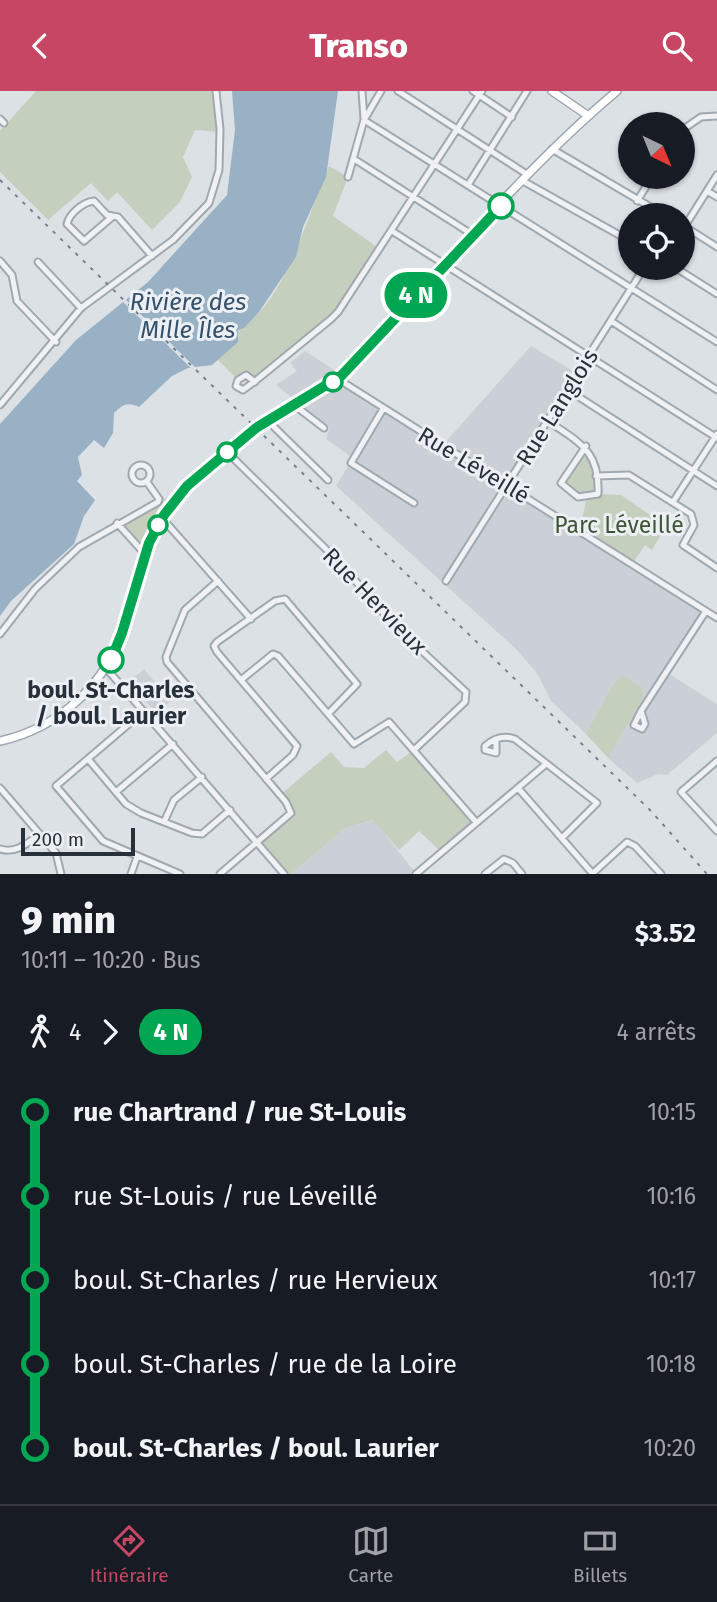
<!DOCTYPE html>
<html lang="fr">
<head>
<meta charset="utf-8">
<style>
  body { margin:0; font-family:"Fira Sans",sans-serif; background:#242831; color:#f1f3f6; height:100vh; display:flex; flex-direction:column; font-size:26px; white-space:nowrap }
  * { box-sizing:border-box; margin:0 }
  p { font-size:23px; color:#9ea1a6 }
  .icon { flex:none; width:38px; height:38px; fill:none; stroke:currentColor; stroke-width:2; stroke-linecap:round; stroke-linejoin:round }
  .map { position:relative; height:783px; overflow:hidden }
  .panel { display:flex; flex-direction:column; background:#171b24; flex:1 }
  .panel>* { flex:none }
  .badge { padding:0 14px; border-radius:23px; font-size:24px; line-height:46px }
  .needle { width:46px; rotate:137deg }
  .buttons { position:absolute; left:618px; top:21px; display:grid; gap:14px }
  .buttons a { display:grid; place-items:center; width:77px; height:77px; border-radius:50%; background:#171b24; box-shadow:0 2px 5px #0004; font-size:35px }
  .scale { position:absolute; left:21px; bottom:18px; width:114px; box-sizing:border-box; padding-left:7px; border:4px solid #27303b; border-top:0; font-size:19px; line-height:24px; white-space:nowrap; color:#27303b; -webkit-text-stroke:5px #eceff4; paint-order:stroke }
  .map>.badge { position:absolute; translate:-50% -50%; box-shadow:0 0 0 4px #fff }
  .legs { display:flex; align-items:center; gap:10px; height:77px; padding:0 21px; font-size:23px }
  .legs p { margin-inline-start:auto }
  .summary { display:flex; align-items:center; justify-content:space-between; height:119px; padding:0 21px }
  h1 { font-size:38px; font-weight:800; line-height:52px }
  ul { padding:0 21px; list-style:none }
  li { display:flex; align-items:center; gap:24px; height:84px; font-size:26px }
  li i { display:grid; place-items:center; width:10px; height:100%; margin:0 9px; background:currentColor }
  li i::after { content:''; width:18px; height:18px; margin:-9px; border:5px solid; border-radius:50%; background:#171b24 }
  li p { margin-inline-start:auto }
  li:first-child i { background:linear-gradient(#0000 50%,currentColor 0) }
  li:last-child i { background:linear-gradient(currentColor 50%,#0000 0) }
  header { display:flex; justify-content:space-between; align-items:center; height:91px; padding:0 21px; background:#c64663; color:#fff; font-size:32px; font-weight:800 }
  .tab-bar { display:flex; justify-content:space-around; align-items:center; height:98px; border-top:2px solid #363941; background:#171b24; font-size:19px; color:#9ea1a6 }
  .tab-bar a { display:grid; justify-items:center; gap:4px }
  .tab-bar .current { color:#c64663 }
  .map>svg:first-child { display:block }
</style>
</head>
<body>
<header><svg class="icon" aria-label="back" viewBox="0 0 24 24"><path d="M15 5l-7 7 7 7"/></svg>Transo<svg class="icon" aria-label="search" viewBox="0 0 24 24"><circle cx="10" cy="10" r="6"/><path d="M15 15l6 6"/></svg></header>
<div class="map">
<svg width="717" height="783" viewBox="0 0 717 783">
  <rect width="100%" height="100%" fill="#dce1e6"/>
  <path fill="#cbd0d7" d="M531 255 578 283 508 394 706 522 666 581 717 613V642L667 684 658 683 637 692 608 667 644 606 642 597 610 598 586 643 551 610 537 582 514 556 336 395 353 367 326 348 330 336 302 316 339 293 442 355Z
    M305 260 339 282 295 309 276 294 297 280 290 272Z
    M144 578 171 610 156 623 129 590Z
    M374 729 416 783H291L345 737Z"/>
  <path fill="#c4cfbe" d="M36 0H218L219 41 195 39 183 66 192 86 180 111 152 139 117 101 108 110 91 92 48 129 0 81V40Z
    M329 75 348 86 333 125 380 158 337 218 259 287 245 280 237 288 216 267 238 243V239C246 232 256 225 263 217 292 183 311 117 329 75Z
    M586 355 593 365 598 403 621 404 666 435 652 459 645 454 633 472 580 438 587 406H578L562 390Z
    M188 396 171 415 146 464 117 432Z
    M622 584 642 597 644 606 608 667 586 643 610 598Z
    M386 659 397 671 414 659 476 731 441 761 419 740 399 759 373 729 345 737 291 783H284L257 752 291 722 280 704 331 661 344 676 364 677Z"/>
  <path fill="#99b1c4" d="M232 0H338L326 86 303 136 296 166 259 221 244 237 238 239V251L212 274 188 277 172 285 139 316C128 311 123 313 114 322L113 342 104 357 94 349 78 366 82 384 77 390 95 409 84 425 74 453 11 510 0 525V333L76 249 148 191 227 104 235 39Z"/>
  <path fill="#dce1e6" d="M125 208 198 279 194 280 122 210Z"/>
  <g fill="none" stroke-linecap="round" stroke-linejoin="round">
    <g stroke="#a2a8af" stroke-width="9">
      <path id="minor" d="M362 0 364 28
        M398 0 528 84
        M473 0 512 26
        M0 28 4 32
        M364 29 717 251
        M685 37 701 26 717 25
        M552 58 664 124
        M354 68 473 144
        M348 86 364 29 381 0
        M523 90 630 150
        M468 94 527 0
        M707 100 717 106
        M637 110 652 86
        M112 126 84 150 67 133C69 123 83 111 94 110L107 124 118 126 152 165
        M684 135 717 156
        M685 135 717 84
        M392 140 717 347
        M0 170 12 184 17 210 56 251
        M38 171 81 217
        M676 177 717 203
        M611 230 717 299
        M338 288 717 527
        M255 291 246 284 238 289 236 295 243 299 259 287 331 228 338 221 482 0
        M568 299 717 395
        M0 314 81 217 173 149 209 112 219 79 220 38 216 0
        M294 314 324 337
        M383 318 351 372 414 412
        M268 330 328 389
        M548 330C580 352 600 360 598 403L578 406 561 392 586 355
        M227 361 338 470 395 535 466 601 465 611 414 659
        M132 383a9 9 0 1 1 18 0a9 9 0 1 1-18 0Z
        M596 385 629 384 691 423 694 434 683 454 717 477
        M673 411 717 343
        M162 427 251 528
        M117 432 145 463
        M218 490 185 519 166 566 167 571 286 711 291 722 220 783
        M446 490 644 177
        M0 543 35 498 79 456 158 411 159 408 147 391
        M106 577 284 783
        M241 589 273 563 278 565 354 653 389 631 476 731
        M144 620 56 695 103 750 180 783
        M641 620 645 633 642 638 634 634 641 620 706 520
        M496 649V662L485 659V655C494 647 504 644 515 648L597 712 562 747
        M88 668 126 713 141 722 192 742 202 743 230 719
        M717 670 681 701 717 740
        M266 688 293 664 297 655 217 561 214 555 217 551 275 510 285 508 357 593 328 623
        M0 697 56 762 61 783
        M518 697 592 782
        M116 701 173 653
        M164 731 174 709 202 686
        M0 758C16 763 28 752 40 743
        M131 783 137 766
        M416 783 546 673
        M485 783 504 768 513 772 522 783
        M592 783 627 751 635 755 661 783"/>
    </g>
    <g stroke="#9ca6b1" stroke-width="10">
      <path id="major" d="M552 0 587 24
        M0 650C60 637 107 592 125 534 137 494 143 454 167 420 194 382 238 348 278 323 298 311 324 301 341 285 367 261 389 233 413 207 478 136 543 62 617 0"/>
    </g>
    <use href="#minor" stroke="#eff1f4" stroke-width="5"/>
    <use href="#major" stroke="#fff" stroke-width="7"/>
    <path stroke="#77818e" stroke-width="2" stroke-dasharray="3.5 7" stroke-linecap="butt" d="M0 89 650 719 707 783"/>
  </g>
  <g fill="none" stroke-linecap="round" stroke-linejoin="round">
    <g stroke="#fff" stroke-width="16">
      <path id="line-1" d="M111 569 122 542 149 452 164 424 187 395 256 337 341 285 501 115"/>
    </g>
    <use href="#line-1" stroke="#00a651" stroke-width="10"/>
  </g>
  <g fill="#fff" stroke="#00a651" stroke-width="3.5">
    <circle cx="501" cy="115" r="12"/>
    <circle cx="333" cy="291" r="9"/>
    <circle cx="227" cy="361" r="9"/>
    <circle cx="158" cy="434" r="9"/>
    <circle cx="111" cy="569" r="12"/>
  </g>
  <g text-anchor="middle" stroke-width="6" stroke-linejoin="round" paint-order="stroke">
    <g font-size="23" fill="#27303b" stroke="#eceff4">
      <text transform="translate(557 316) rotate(-58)" y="8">Rue Langlois</text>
      <text transform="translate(474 374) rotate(31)" y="8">Rue Léveillé</text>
      <text transform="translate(375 510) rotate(46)" y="8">Rue Hervieux</text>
    </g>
    <g font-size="23" fill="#3e5635" stroke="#eceff4">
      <text x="619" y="442">Parc Léveillé</text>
    </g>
    <g font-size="23" font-weight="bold" fill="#27303b" stroke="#eceff4">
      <text x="111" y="607">boul. St-Charles<tspan x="111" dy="26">/ boul. Laurier</tspan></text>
    </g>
    <g font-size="24" font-style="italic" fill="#34516c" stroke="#eceff4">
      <text x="188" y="219">Rivière des<tspan x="188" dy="28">Mille Îles</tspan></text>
    </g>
  </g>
</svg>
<div class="buttons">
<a><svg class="needle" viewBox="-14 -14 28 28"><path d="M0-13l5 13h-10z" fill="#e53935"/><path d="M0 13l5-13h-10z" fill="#9ea1a6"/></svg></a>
<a><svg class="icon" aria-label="locate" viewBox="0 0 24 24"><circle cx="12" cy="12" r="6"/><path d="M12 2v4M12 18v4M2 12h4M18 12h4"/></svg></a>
</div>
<div class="scale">200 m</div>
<b class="badge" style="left:416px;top:204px;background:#00a651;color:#fff">4 N</b>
</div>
<section class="panel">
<div class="summary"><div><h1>9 min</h1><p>10:11 – 10:20 · Bus</p></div><b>$3.52</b></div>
<div class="legs"><svg class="icon" aria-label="walk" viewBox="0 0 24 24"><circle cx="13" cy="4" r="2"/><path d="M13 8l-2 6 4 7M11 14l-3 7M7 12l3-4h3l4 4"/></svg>4<svg class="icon" aria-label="forward" viewBox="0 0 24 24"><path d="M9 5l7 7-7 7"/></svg><b class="badge" style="background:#00a651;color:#fff">4 N</b><p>4 arrêts</p></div>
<ul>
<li><i style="color:#00a651"></i><b>rue Chartrand / rue St-Louis</b><p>10:15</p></li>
<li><i style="color:#00a651"></i><span>rue St-Louis / rue Léveillé</span><p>10:16</p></li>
<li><i style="color:#00a651"></i><span>boul. St-Charles / rue Hervieux</span><p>10:17</p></li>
<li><i style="color:#00a651"></i><span>boul. St-Charles / rue de la Loire</span><p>10:18</p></li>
<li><i style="color:#00a651"></i><b>boul. St-Charles / boul. Laurier</b><p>10:20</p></li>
</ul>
</section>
<nav class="tab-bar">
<a class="current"><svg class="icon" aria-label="directions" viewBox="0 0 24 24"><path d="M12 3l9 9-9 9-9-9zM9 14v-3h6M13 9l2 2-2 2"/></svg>Itinéraire</a>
<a><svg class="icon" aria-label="map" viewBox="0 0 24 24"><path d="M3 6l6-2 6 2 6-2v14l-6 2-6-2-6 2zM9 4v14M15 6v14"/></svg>Carte</a>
<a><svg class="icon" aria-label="tickets" viewBox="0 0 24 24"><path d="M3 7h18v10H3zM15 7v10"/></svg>Billets</a>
</nav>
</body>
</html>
